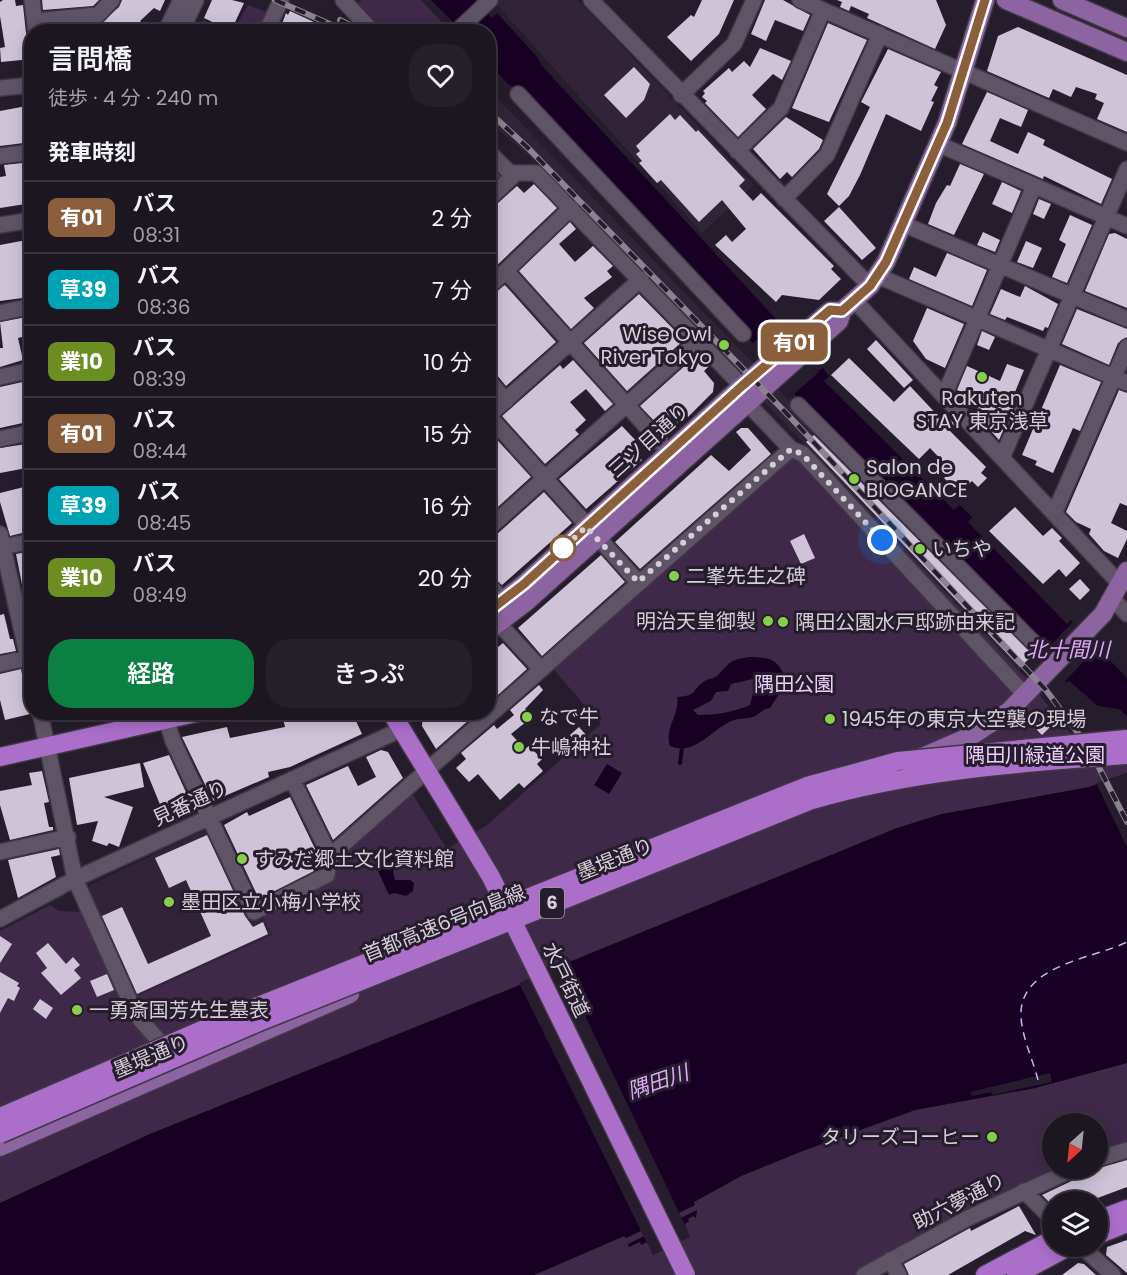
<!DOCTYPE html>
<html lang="ja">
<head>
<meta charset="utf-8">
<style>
  body { margin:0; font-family:Poppins,"Noto Sans JP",sans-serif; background:#251f2a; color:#f1f3f6; height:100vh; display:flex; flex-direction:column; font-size:22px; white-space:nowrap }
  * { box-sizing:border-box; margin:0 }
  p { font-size:20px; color:#a09fa5 }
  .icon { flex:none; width:33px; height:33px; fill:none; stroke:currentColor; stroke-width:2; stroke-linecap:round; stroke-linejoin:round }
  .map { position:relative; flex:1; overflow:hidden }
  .panel { position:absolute; left:24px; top:24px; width:472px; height:696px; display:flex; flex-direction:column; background:#1c1621; border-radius:24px; box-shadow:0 3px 15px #0003,0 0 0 2px #3a353f }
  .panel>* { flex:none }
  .badge { padding:0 12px; border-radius:9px; font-size:21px; line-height:39px }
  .needle { width:39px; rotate:207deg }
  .controls { position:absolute; left:1042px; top:1113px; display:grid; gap:12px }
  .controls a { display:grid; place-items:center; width:66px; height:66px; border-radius:50%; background:#1c1621; box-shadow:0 3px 15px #0003,0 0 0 2px #3a353f; font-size:30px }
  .you { position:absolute; width:30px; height:30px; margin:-15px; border:4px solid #fff; border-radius:50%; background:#1a73e8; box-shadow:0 0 0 9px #1a73e833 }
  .map>.badge { position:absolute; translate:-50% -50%; box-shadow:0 0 0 3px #fff }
  h2 { padding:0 24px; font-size:22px; line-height:54px }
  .round { display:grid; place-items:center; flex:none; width:63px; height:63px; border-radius:24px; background:#251f2a }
  .summary { display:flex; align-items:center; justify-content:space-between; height:102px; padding:0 24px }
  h1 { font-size:28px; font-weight:600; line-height:45px }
  .primary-button { display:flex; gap:12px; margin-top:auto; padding:12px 24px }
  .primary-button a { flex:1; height:69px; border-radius:24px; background:#0b8043; color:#fff; font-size:24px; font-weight:600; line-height:69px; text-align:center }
  .primary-button a+a { background:#251f2a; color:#f1f3f6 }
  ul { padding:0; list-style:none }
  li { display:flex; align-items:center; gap:18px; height:72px; padding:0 24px; border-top:2px solid #3a353f }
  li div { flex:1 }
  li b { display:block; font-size:22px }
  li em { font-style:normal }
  li .badge { min-width:66px; font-weight:700; text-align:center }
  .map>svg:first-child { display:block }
</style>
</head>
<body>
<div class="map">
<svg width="1127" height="1275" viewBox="0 0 1127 1275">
  <rect width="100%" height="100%" fill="#261d2c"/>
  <path fill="#312438" d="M500 0H578L754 185 702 233 496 4Z
    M489 90 1035 655 1019 670 535 161 489 122Z
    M207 829 211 832 251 919 262 915 272 935 137 996 89 889 90 885Z"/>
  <path fill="#3e2a48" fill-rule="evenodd" d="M361 0H421L449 30 385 31 358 3Z
    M248 5 269 13 260 31 232 32Z
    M203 20 226 31H197Z
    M805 444 1027 679 1070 733 1127 729V773L1090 787 942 814 897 828 557 967 520 985 150 1134 0 1203V931L50 905 59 911 85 912 116 989 137 996 272 935 262 915 331 883 340 856 411 792 447 849 486 826 601 724 553 669Z
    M1127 1063V1146L1098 1154V1124H1053V1168L1064 1169 857 1275H534L625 1236 626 1238 694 1206V1202L741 1176 800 1152 915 1110 1035 1088ZM684 1222 690 1237 653 1255 647 1242Z"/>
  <path fill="#170024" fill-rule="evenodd" d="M431 0H475L492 18 497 13 538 58 542 66 776 319 774 322 818 371 823 368 829 376 824 381 954 510 960 505 972 517 968 522 1067 624 1071 620 1127 678V716L1119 709 1098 706 1069 681 1067 683 898 497 794 394 797 391 519 89 509 85 489 64V32L462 31Z
    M749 657C766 657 777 658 784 675L779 694 770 708C762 709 760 714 753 717 747 719 740 718 734 720 713 727 696 757 670 746 664 728 680 715 677 697 699 696 691 689 705 681 709 678 714 679 718 675 732 661 727 661 749 657ZM757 678 750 705C734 712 715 715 698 715L693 710 711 701 716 692 728 691 731 684Z
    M607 764 622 773 609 794 594 785Z
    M1127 773V1063L1035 1088 915 1110 800 1152 741 1176 694 1202 695 1205 626 1238 624 1236 534 1275H0V1203L150 1134 520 985 557 967 897 828 942 814 1089 787Z
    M390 850 397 854 399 860 393 872 395 880H410L414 883 413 891 406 896 394 893 389 895 378 871 381 856Z
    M697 1210 696 1218 693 1216 688 1219 689 1222 641 1245 640 1242 629 1247 628 1244Z"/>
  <path fill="#261d2c" d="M775 323 819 372 796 392 752 344Z
    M1074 621 1098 647 1063 683 1039 657Z
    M1127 773V847L1096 783Z
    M560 963 686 1227 648 1245 519 983Z
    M1050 1073 1052 1082 992 1095 991 1092 972 1096 970 1092Z"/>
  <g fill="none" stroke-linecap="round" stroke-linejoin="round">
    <path stroke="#170024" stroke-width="4" d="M680 763 682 748"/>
    <path stroke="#ddaaf8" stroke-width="1.5" stroke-dasharray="8 6" stroke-linecap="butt" d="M1038 1080C1033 1060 1022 1037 1021 1017 1018 965 1093 959 1127 942"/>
  </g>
  <path fill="#cfc3d7" d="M3 0H15L16 6 23 5 26 33 31 40 32 59 1 62 0 48 5 47 0 16V2Z
    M42 0H99L93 6 43 10Z
    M122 0H165L160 11 154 8 140 21 145 25 135 32H46L100 24 119 7Z
    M212 0H232L244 3 231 31 204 18Z
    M702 0H734L719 34 691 61 667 37 691 15 694 17Z
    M765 0H783L810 15 803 31 775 20 766 41 751 34Z
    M837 0H936L946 25 935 49 867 18 869 14 851 6 849 11 840 7 842 2Z
    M290 11 314 22 309 32H279L286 13 288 15Z
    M828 23 867 40 829 122 792 108Z
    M1018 27 1127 75V132L1097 119 1104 103 1095 99 1097 94 1076 87 1071 97 1053 89 1049 98 987 71 998 36Z
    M760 48 791 61 782 80 773 74 752 95 766 109 738 137 705 103 707 101 702 97 705 93 703 91 729 68 732 72 744 61 750 67Z
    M888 49 941 72 934 85 938 87 931 101 934 102 921 131 886 114 860 175 849 196 839 206 827 194 870 107 861 102Z
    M634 67 650 84 644 100 626 118 604 95Z
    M987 92 1028 110 1021 127 1000 118 990 141 1018 154 1028 132 1045 140 1043 145 1112 179 1101 204 1044 176 1043 179 962 144Z
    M32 105V142L0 146V111Z
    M670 114 675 120 680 115 696 132 698 130 745 180 739 186 753 201 761 193 834 266 831 269 841 279 819 300 782 295 776 302 715 245 726 235 732 242 746 229 722 200 699 222 661 180 657 183 639 163 642 161 636 154 640 151 636 146Z
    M786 117 823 140 819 149 792 177 787 172 780 179 753 149Z
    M32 162V203L0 208V177L6 176 4 165Z
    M960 164 984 174 954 235 928 224 936 203 947 185 950 186Z
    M489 166 499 176 489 185Z
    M1002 182 1021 191 1012 213 992 204Z
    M534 184 557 208 489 273V211L517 186 524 193Z
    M1039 199 1051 204 1044 219 1033 214Z
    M839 207 876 248 862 260 824 221Z
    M1070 215 1092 225 1067 283 1052 277 1066 244 1059 240Z
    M570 222 576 229 559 244 575 262 593 246 613 266 607 271 612 277 584 298 594 308 571 329 519 271Z
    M983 232 1000 240 995 252 977 245Z
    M1115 233 1127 239V308L1085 291 1109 234Z
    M32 239V261L24 262 30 297 0 301V245Z
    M1026 241 1042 248 1033 268 1017 262Z
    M947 253 987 270 972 306 909 279 914 267 936 277Z
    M505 285 556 342 506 386 496 374 489 371V358L496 352 489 344V296Z
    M1025 286 1058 304 1048 328 1045 327 1043 331 1007 317 1005 320 990 314 1001 289 1020 297Z
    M639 294 684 340 627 391 584 343Z
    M927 308 964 324 945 368 926 359 913 341Z
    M1077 309 1127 329V337L1118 343 1109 365 1062 344Z
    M32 316V342H27L26 336 18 338 23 360 0 367V348H3L0 322Z
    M982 331 995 337 989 350 977 345Z
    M876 340 913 380 904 388 867 349Z
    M698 354 709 366 704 371 714 383 713 392 688 417 687 415 678 423 672 417 660 427 640 406Z
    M849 358 894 402 910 386 942 420 947 416 955 424 949 430 986 467 981 473 987 478 978 487 972 481 959 493 944 478 952 471 930 448 919 459 831 375Z
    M573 360 613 404 605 411 586 389 570 402 586 420 575 430 579 434 545 464 502 416 560 365 563 369Z
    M1007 364 1024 370 1015 392 1019 394 999 440 975 413 981 400 957 390 967 366 1000 381Z
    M1060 365 1101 382 1080 431 1073 428 1053 473 1035 465 1037 461 1022 455Z
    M27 381 32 421 0 428V387Z
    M1119 390 1127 393V506L1120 503 1111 523 1127 531V539L1118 558 1104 551 1089 534 1091 529 1076 522 1066 512Z
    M622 426 639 444 633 450 642 460 586 509 559 479Z
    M741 428H748L771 454 640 569 615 542 711 455 729 471 751 450 736 432Z
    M489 431 531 477 489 515V473L494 468 489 463Z
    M814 435 1033 655 1020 667 806 442Z
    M26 444 32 467 0 473V448Z
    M32 485V520H27L30 531 10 536 0 502V493Z
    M544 492 572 523 502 585 489 575V538L496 535Z
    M1015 507 1043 536 1052 528 1062 538 1059 541 1080 563 1066 577 1059 569 1043 584 989 531Z
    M804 534 815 558 801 564 790 541Z
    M32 551V615H28L16 554Z
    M601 555 625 582 542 656 518 628Z
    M1080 579 1090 590 1080 600 1069 589Z
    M4 614 10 639H13L16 651 0 654V615Z
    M503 643 527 669 489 703V654Z
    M21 669 30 714 5 720 0 700V674Z
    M539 685 543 690 525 709 532 717 511 734 525 749 529 746 542 759 537 764 543 771 524 788 519 783 500 800 478 774 469 782 456 768 466 759 461 753 494 725 497 729 514 715 510 710Z
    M288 712H321L323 721 339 715 356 721 362 734 290 767 268 772 269 777 213 801 182 737 227 727 230 738 285 727 282 714Z
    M423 712H478L436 749 422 726Z
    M1041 718 1050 727 1042 735 1033 726Z
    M579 727 587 736 578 745 570 735Z
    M381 750 388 752 403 778 333 840 306 785 348 766 358 786 376 777 366 757Z
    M169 755 195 812 168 824 143 763Z
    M140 763 144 787 104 797 133 807 119 847 109 843 107 846 92 841 98 821 77 825 69 778Z
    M42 771 49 802 44 803 49 827H53V830L10 840 0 805V791L32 785 29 773Z
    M290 797 319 857 309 861 314 871 259 899 224 825 247 812 249 816Z
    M207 835 245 916 253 927 263 922 268 934 137 994 102 916 122 907 148 964 211 936 186 880 169 888 155 858Z
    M59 849 60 855 51 857 56 877 18 898 8 860Z
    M0 936 12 944 0 963Z
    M48 943 66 964 73 957 80 965 74 970 81 978 61 995 41 973 47 968 36 953Z
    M0 972 19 983 17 986 20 988 14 1001 8 998 0 1013Z
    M107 974 114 990 97 997 90 981Z
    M40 999 53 1008 46 1019 33 1009Z
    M1127 1160V1187L1087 1202H1053V1206L1042 1195 1080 1177 1085 1172Z
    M1019 1206 1036 1235 1025 1231 948 1275H909L904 1264 970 1228 971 1231Z
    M1127 1240V1273L1106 1255 1107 1247Z
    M1078 1263 1084 1264 1096 1275H1062Z"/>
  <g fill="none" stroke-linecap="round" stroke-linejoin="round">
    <g stroke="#3f3743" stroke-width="18">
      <path id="minor" d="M32 0 36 32
        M343 0 373 32
        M591 0 870 286
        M800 0 1127 143
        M35 21 98 15 112 0
        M165 32 181 0
        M181 32 196 0
        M266 32 281 0
        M456 32 490 0
        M0 88 32 85
        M518 94 743 334
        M681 95 734 44 754 0
        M938 144 1127 226
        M737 151 781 108 823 10
        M489 152 510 173H536L742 386
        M0 156 32 152
        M489 199 516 173
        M784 199 827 155 880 34
        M903 224 1127 319
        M0 225 32 220
        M506 271 669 452
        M878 276 1127 383
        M489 287 571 208
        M854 300 1121 585
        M0 313 32 306
        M0 377 32 370
        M489 381 506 401
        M944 396 1034 186
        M748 404 791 449 803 454 1025 695
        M798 405 1039 648
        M489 415 641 279
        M489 416 638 582
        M0 439 32 432
        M1002 458 1127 169
        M1054 514 1127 347
        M489 528 699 340
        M0 534 32 676
        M3 547 32 541
        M489 585 504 601
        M1113 599 1127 614
        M491 632 499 624 541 669
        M0 664 32 657
        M40 712 75 879 136 1015 161 1043 168 1057
        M164 712 173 741 254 912 327 875 330 856 791 449
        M292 779 330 856
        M0 852 68 837
        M0 919 75 879 400 730
        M1098 1159 1127 1150
        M1024 1191 1053 1220
        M1081 1246 1113 1275
        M890 1260 899 1275
        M864 1275 966 1219 1076 1168"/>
    </g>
    <g stroke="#3f3743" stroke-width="21">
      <path id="major" d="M1006 0 1127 52
        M1062 0 1127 28
        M489 611 524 584 742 386 830 311H842
        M489 630 526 602 839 321 842 311 870 286 886 262 947 123 985 0
        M922 757 973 735 1009 711 1103 614 1127 571
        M0 1147 350 994"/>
    </g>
    <g stroke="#3f3743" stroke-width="21">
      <path id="highway" d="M391 712 455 817
        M0 757 200 712
        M1098 1220 1127 1209
        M1098 1235 1127 1223
        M985 1275 1053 1239
        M1016 1275 1070 1246"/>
    </g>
    <use href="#minor" stroke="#5f5466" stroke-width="15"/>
    <use href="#major" stroke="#8d64a2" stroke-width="18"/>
    <use href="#highway" stroke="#ab6fca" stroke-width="18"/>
    <g stroke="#8b838f" stroke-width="6">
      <path id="rail" d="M275 0 348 32
        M340 20 364 32
        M489 112 527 147 789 416 1046 690 1089 748 1127 822"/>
    </g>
    <use href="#rail" stroke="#261d2c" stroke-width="4" stroke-dasharray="11" stroke-linecap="butt"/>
    <g stroke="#3f3743" stroke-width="21" stroke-linecap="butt">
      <path id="highway-bridge" d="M455 817 491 877 686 1275
        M0 1117 253 1008 807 786 898 761 1127 739
        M0 1134 259 1022 812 800C915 770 1020 763 1127 755"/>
    </g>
    <use href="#highway-bridge" stroke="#ab6fca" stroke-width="18"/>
  </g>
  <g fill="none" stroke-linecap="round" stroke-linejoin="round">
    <g stroke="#fff" stroke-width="14">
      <path id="line" d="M489 611 524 584 742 386 830 310 842 311 870 286 886 262 947 123 985 0"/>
    </g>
    <use href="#line" stroke="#8b5e3c" stroke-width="9"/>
    <path stroke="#d5ced8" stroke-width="6" stroke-dasharray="0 10.8" d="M563 548 557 554 586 527 638 582 791 449 802 454 882 540"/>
  </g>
  <g fill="#87cf4b" stroke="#261d2c" stroke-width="2">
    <circle cx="724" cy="345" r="6"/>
    <circle cx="982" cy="377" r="6"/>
    <circle cx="854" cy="479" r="6"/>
    <circle cx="920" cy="549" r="6"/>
    <circle cx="674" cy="576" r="6"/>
    <circle cx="768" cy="621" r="6"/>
    <circle cx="783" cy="622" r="6"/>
    <circle cx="527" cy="717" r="6"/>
    <circle cx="830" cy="719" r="6"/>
    <circle cx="519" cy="747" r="6"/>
    <circle cx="242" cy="859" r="6"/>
    <circle cx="169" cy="902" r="6"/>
    <circle cx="77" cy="1010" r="6"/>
    <circle cx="992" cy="1137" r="6"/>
  </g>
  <circle fill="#fff" stroke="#8b5e3c" stroke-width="3" cx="563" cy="548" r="12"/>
  <g text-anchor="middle" stroke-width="6" stroke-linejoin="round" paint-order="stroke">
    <rect fill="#261d2c" stroke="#a099a4" stroke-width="1.5" x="540" y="888" width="24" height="30" rx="4.5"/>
    <g font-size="18" font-weight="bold" fill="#d5ced8">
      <text x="552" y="909">6</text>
    </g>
    <g font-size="20" fill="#d5ced8" stroke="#261d2c" text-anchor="start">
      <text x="712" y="341" text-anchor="end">Wise Owl<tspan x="712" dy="23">River Tokyo</tspan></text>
      <text x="982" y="405" text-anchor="middle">Rakuten<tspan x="982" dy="23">STAY 東京浅草</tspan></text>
      <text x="866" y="474">Salon de<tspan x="866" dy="23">BIOGANCE</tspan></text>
      <text x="932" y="556">いちや</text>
      <text x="686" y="583">二峯先生之碑</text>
      <text x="756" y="628" text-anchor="end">明治天皇御製</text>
      <text x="795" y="629">隅田公園水戸邸跡由来記</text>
      <text x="539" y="724">なで牛</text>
      <text x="842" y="726">1945年の東京大空襲の現場</text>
      <text x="531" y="754">牛嶋神社</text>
      <text x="254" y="866">すみだ郷土文化資料館</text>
      <text x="181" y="909">墨田区立小梅小学校</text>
      <text x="89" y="1017">一勇斎国芳先生墓表</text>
      <text x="980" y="1144" text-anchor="end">タリーズコーヒー</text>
    </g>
    <g font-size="20" fill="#d5ced8" stroke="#261d2c">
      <text transform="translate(649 440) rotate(-42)" y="7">三ツ目通り</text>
      <text transform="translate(190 803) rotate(-25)" y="7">見番通り</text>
      <text transform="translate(615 859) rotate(-22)" y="7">墨堤通り</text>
      <text transform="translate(444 923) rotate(-22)" y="7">首都高速6号向島線</text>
      <text transform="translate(566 980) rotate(64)" y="7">水戸街道</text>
      <text transform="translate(151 1056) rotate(-23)" y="7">墨堤通り</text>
      <text transform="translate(959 1201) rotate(-27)" y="7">助六夢通り</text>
    </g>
    <g font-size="20" fill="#eccdfd" stroke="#261d2c">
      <text x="794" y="691">隅田公園</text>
      <text x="1035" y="762">隅田川緑道公園</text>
    </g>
    <g font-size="21" font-style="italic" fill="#ddaaf8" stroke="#261d2c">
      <text x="1068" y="657">北十間川</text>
      <text transform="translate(658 1082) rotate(-19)" y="7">隅田川</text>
    </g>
  </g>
</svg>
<div class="controls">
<a><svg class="needle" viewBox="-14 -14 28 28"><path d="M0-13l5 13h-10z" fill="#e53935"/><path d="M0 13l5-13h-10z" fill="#a09fa5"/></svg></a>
<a><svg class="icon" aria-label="layers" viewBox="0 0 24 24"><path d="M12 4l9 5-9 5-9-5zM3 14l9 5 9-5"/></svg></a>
</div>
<div class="you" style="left:882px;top:540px"></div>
<b class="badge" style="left:794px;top:342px;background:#8b5e3c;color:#fff">有01</b>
<section class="panel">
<div class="summary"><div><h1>言問橋</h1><p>徒歩 · 4 分 · 240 m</p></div><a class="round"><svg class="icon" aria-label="heart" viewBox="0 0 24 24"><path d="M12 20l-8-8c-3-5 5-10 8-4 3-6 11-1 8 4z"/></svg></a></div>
<h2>発車時刻</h2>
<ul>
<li><span class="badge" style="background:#8b5e3c;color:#fff">有01</span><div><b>バス</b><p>08:31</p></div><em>2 分</em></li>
<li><span class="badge" style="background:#00a3b4;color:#fff">草39</span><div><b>バス</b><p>08:36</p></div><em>7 分</em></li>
<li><span class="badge" style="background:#6b8e23;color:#fff">業10</span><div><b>バス</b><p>08:39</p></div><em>10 分</em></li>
<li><span class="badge" style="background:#8b5e3c;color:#fff">有01</span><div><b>バス</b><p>08:44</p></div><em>15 分</em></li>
<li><span class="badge" style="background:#00a3b4;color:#fff">草39</span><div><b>バス</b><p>08:45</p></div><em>16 分</em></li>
<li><span class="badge" style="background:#6b8e23;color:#fff">業10</span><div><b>バス</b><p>08:49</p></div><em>20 分</em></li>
</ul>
<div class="primary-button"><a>経路</a><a>きっぷ</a></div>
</section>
</div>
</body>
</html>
